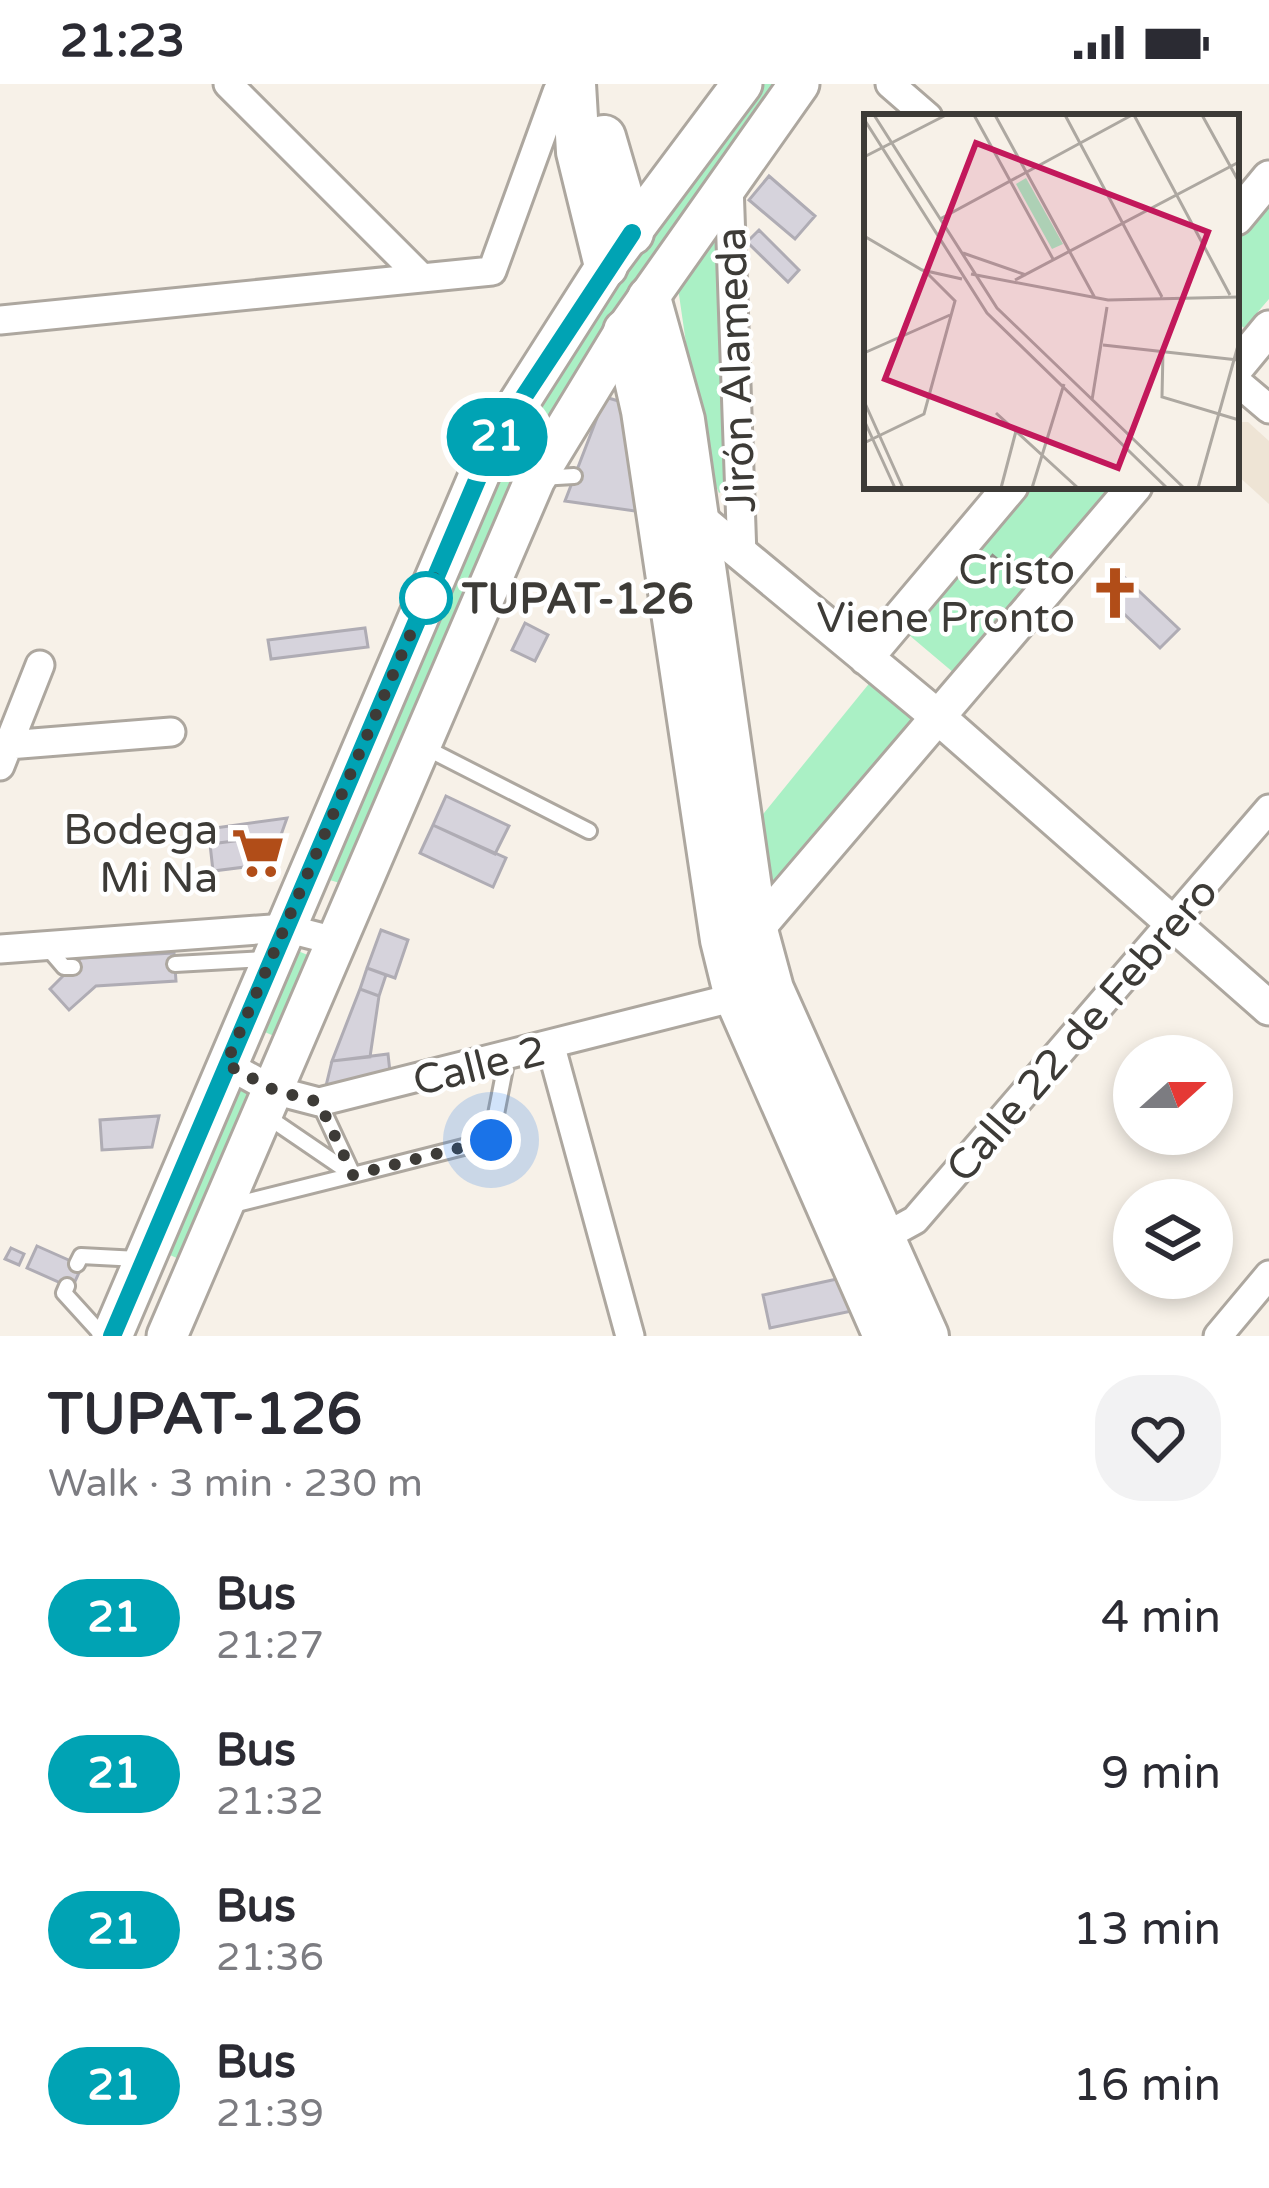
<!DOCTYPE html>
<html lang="en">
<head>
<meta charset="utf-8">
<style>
  body { margin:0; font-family:"Varela Round",sans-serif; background:#f2f2f3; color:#2b2b33; height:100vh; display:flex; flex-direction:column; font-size:45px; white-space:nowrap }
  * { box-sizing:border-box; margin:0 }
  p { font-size:39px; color:#7c7c81 }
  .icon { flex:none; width:66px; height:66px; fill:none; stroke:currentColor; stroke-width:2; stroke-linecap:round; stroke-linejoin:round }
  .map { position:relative; height:1252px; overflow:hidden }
  .drawer { display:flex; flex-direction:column; background:#fff; flex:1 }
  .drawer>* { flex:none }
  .badge { padding:0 24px; border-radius:39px; font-size:42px; line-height:78px }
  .needle { width:78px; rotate:69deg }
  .tools { position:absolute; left:1113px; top:951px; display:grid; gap:24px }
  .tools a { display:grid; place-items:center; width:120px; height:120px; border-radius:50%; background:#fff; box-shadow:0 6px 18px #0003; font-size:60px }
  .you { position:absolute; width:60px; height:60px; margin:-30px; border:9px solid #fff; border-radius:50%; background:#1a73e8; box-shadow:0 0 0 18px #1a73e833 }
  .map>.badge { position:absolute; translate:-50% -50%; box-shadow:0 0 0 6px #fff }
  .round { display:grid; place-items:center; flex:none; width:126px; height:126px; border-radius:48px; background:#f2f2f3 }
  .summary { display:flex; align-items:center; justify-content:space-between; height:204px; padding:0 48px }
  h1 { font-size:57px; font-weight:700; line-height:90px }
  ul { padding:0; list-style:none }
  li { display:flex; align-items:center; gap:36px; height:156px; padding:0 48px }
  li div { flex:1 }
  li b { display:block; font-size:45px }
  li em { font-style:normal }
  li .badge { min-width:132px; font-weight:700; text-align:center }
  .status { display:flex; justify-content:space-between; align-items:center; height:84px; padding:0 60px; background:#fff; direction:ltr }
  .status svg { height:33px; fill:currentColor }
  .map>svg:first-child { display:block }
</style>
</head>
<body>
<div class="status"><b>21:23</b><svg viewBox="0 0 49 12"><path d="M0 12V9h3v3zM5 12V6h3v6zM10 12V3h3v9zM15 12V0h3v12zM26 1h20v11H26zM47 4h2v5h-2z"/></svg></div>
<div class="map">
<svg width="1269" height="1252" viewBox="0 0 1269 1252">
  <rect width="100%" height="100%" fill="#f7f1e8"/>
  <path fill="#eee4d5" d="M1236 338H1248L1269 357V420L1236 390Z"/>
  <path fill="#aaf0c5" d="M747 0H781L628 206 538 363 515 353Z
    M1269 117V215L1244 244 1236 237V156Z
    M718 143 729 403 719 409 702 369 678 204Z
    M499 379 521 400 343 800 313 791Z
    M1033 402H1110L954 589 909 551Z
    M872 596 913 633 765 812 755 740Z
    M284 861 317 875 283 956 251 942Z
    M226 999 260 1014 188 1179 154 1164Z"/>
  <path fill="#d6d3dc" stroke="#afacb4" stroke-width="3" d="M769 92 815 132 795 155 749 116Z
    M759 146 799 186 788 198 747 158Z
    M605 313 632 321 649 429 565 417Z
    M1121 490 1179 545 1160 564 1103 510Z
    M525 539 548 551 535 577 512 566Z
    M365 544 368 563 271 575 268 556Z
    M446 712 509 742 495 770 433 741Z
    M287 734 281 751 210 760 208 745Z
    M433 741 506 774 493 803 420 769Z
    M281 751 269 780 213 787 210 760Z
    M381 846 408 856 395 894 367 884Z
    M174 869 176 897 96 902 69 926 50 905 81 874Z
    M367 884 386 891 379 912 360 905Z
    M360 905 379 912 370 973 332 977Z
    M388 970 391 997 325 1006 332 977Z
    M159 1032 152 1063 102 1066 100 1036Z
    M37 1162 82 1182 72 1204 27 1184Z
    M11 1164 24 1170 19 1181 5 1175Z
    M837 1195 852 1227 770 1244 763 1211Z"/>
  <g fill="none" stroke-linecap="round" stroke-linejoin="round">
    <g stroke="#ada79f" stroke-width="20">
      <path id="service" d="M540 394 574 392
        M424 663 589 747
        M46 862 64 883H73
        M175 880 266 875
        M319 1018 353 1091 491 1056 507 974
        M233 1121 353 1091 265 1031
        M77 1180 81 1172 138 1175
        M67 1202 64 1209 103 1252"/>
    </g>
    <g stroke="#ada79f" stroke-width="33">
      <path id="minor" d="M228 0 422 194
        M890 0 928 33
        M729 100 742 472
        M0 236 492 187 557 8 574 5
        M1236 297 1269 325
        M8 661 171 648
        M0 682 40 581
        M0 865 285 844 335 857
        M551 963 630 1252
        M226 980 273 1006 319 1018 736 913
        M884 1153 915 1136 1269 725
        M1218 1252 1269 1191"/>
    </g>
    <g stroke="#ada79f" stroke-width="39">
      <path id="tertiary" d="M1236 134 1269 94
        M1236 284 1269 244
        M697 433 938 633 1269 924
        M866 574 1011 402
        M756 846 1135 402"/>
    </g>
    <g stroke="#ada79f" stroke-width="45">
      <path id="secondary" d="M112 1252 492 361 606 182 742 0
        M167 1252 535 395 625 247 799 0"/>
    </g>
    <g stroke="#ada79f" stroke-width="48">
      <path id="primary" d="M574 0 578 68 606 182
        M604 53 632 149
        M649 214 683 336 756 846 772 905 927 1252
        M625 247 643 327 722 856 736 913 885 1252"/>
    </g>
    <path stroke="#94908a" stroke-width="4.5" stroke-dasharray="12 6" stroke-linecap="butt" d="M991 471 1019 495"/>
    <use href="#service" stroke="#fff" stroke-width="14"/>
    <use href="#minor" stroke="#fff" stroke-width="27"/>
    <use href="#tertiary" stroke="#fff" stroke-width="33"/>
    <use href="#secondary" stroke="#fff" stroke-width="39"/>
    <use href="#primary" stroke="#fff" stroke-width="42"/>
  </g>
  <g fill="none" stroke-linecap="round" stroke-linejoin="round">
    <g stroke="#fff" stroke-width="27">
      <path id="line" d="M112 1252 492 361 632 149"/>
    </g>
    <use href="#line" stroke="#00a3b4" stroke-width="18"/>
    <path stroke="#3d3b37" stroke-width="12" stroke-dasharray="0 21.6" d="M426 514 435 493 226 980 274 1006 319 1018 353 1091 491 1056"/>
  </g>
  <defs>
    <g id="church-bare" transform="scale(4.14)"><path d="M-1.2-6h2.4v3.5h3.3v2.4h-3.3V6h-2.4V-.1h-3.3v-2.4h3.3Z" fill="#b14d18" stroke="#fff" stroke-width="2.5" paint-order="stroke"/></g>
    <g id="supermarket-bare" transform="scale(4.14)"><path d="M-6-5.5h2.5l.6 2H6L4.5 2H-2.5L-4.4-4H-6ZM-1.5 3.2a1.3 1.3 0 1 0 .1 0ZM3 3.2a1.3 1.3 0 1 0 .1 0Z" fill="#b14d18" stroke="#fff" stroke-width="2.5" paint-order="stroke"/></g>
  </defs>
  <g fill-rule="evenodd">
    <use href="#church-bare" x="1115" y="509"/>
    <use href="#supermarket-bare" x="258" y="769"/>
  </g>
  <circle fill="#fff" stroke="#00a3b4" stroke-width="6" cx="426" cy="514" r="24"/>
  <g text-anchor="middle" stroke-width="9" stroke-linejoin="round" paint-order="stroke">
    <g font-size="42" fill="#3d3b37" stroke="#fff">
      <text transform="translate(735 286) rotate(-92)" y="15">Jirón Alameda</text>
      <text transform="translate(1081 945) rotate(-49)" y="15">Calle 22 de Febrero</text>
      <text transform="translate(479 981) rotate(-14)" y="15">Calle 2</text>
    </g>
    <g font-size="42" fill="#3d3b37" stroke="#fff" text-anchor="end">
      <text x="1075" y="500">Cristo<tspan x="1075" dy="48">Viene Pronto</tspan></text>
      <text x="218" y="760">Bodega<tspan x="218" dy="48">Mi Na</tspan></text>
    </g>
    <g font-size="42" font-weight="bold" fill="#3d3b37" stroke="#fff" text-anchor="start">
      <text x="462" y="529">TUPAT-126</text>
    </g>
  </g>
  <g transform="translate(864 30)">
    <rect width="375" height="375" fill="#f7f1e8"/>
    <path d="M162 64 199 130 188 135 152 70Z" fill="#aaf0c5"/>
    <path fill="none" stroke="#ada8a1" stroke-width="3" d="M10 1 133 194 320 374M110 1 189 145M131 1 231 184M201 1 298 183M270 1 366 181M338 1 375 68M0 5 123 199 303 374M0 43 82 1M76 105 268 1M0 122 58 156 98 165M99 139 162 161M107 160 244 186 375 183M151 166 375 48M239 231 374 246M299 237 298 283 375 306M0 239 86 201M228 286 243 193M0 287 39 374M132 299 214 374M0 306 31 374M0 329 60 300 91 187 63 159M137 374 152 317M168 374 200 270M334 374 375 228"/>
    <path fill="#c2185b" fill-opacity="0.15" stroke="#c2185b" stroke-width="6" d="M112 29 344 118 254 354 21 265Z"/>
    <rect width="375" height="375" fill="none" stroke="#3d3b37" stroke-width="6"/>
  </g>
</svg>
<div class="tools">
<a><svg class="needle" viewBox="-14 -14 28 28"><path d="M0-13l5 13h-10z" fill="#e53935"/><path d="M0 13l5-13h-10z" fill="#7c7c81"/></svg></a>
<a><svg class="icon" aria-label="layers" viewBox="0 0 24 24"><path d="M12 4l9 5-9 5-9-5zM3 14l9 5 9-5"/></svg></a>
</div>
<div class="you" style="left:491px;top:1056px"></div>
<b class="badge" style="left:497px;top:353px;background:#00a3b4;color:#fff">21</b>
</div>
<section class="drawer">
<div class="summary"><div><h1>TUPAT-126</h1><p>Walk · 3 min · 230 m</p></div><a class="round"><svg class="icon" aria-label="heart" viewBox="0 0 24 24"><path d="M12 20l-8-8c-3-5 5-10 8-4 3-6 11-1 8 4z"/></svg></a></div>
<ul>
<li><span class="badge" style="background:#00a3b4;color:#fff">21</span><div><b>Bus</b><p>21:27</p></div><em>4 min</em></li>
<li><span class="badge" style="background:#00a3b4;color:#fff">21</span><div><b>Bus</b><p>21:32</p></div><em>9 min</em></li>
<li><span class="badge" style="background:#00a3b4;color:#fff">21</span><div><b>Bus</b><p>21:36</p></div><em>13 min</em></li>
<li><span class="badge" style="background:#00a3b4;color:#fff">21</span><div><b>Bus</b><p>21:39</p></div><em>16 min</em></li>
</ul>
</section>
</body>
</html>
